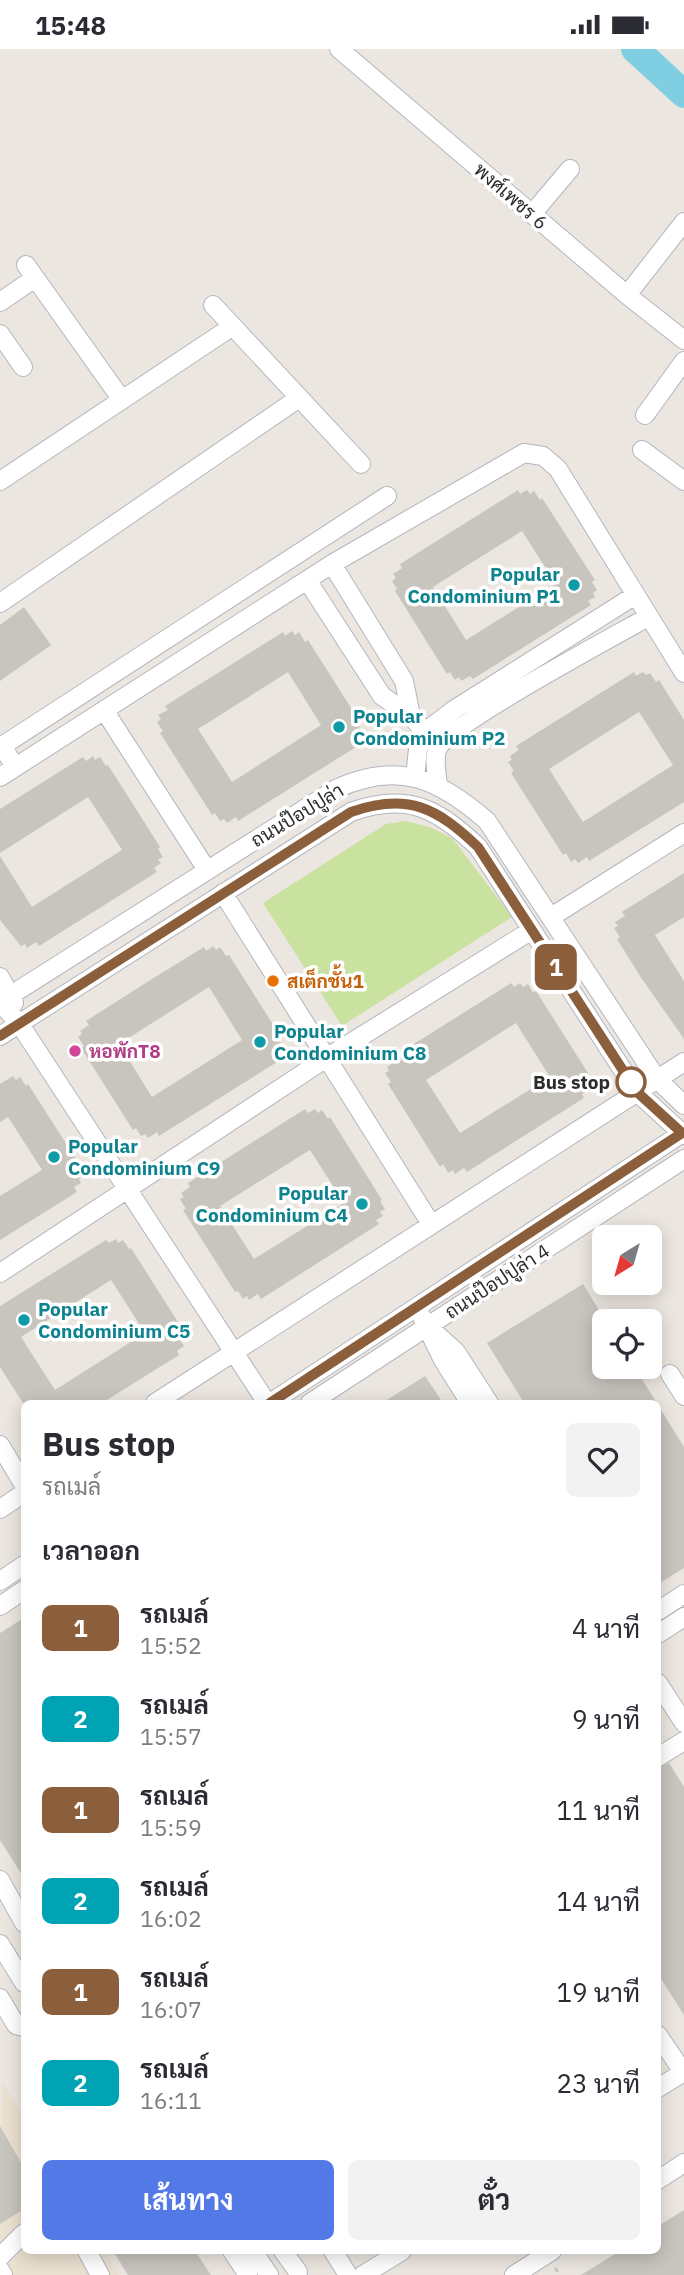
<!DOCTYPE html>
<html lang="th">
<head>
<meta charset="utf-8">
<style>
  body { margin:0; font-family:"IBM Plex Sans",Sarabun,sans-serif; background:#f2f2f3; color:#2b2b33; height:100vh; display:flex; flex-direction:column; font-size:26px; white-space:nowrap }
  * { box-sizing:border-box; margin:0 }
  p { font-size:23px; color:#7c7c81 }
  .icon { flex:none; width:38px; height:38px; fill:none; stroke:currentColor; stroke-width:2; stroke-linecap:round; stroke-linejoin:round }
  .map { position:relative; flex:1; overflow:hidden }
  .details { position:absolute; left:21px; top:1351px; width:640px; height:854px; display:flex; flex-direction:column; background:#fff; border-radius:10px; box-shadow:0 4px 18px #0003 }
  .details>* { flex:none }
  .badge { padding:0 14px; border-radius:10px; font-size:24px; line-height:46px }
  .needle { width:46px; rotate:217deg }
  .tools { position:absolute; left:592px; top:1176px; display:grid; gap:14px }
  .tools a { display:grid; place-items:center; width:70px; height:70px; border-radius:10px; background:#fff; box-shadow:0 4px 18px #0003; font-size:35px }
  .map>.badge { position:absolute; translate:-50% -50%; box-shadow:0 0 0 4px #fff }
  h2 { padding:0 21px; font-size:26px; line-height:63px }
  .round { display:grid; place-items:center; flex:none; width:74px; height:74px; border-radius:10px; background:#f2f2f3 }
  .overview { display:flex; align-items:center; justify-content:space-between; height:119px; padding:0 21px }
  h1 { font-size:33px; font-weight:700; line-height:52px }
  .primary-button { display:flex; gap:14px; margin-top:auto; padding:14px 21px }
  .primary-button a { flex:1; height:80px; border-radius:10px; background:#5379e6; color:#fff; font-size:28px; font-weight:700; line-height:80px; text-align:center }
  .primary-button a+a { background:#f2f2f3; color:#2b2b33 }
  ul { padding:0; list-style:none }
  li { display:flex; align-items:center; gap:21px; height:91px; padding:0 21px }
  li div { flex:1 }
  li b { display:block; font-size:26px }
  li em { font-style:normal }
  li .badge { min-width:77px; font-weight:700; text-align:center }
  .status { display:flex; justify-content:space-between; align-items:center; height:49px; padding:0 35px; background:#fff; direction:ltr }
  .status svg { height:19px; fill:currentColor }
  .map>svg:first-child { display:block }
</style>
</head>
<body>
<div class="status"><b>15:48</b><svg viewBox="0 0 49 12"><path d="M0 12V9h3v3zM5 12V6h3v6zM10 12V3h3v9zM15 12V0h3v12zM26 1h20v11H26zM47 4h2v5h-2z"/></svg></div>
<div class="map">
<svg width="684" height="2226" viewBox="0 0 684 2226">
  <rect width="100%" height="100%" fill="#ece6e0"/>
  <path fill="#ebe1d1" d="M2 2031 24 2069V2202H104L119 2226H0Z"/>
  <path fill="#cae2a0" d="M406 772 432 779 453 790 512 868 342 977 263 854 386 775Z"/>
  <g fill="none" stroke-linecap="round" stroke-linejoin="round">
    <path stroke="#7fcee2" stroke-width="28" d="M635 0 684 45"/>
  </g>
  <path fill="#c8c4be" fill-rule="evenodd" d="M518 441 520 445 527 441 530 445 534 442 540 451 542 449 595 531 592 533 597 541 593 544 595 548 588 552 591 556 473 630 470 627 461 632 459 628 455 631 450 623 447 625 395 542 397 540 392 532 396 529 393 525 402 519 400 515ZM522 482 556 535 466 591 433 538Z
    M24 558 51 596 0 632V576Z
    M292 582 295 586 299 583 305 593 308 591 360 673 357 675 362 682 358 685 360 689 354 694 356 698 238 772 236 768 227 774 224 770 220 772 215 764 212 766 160 684 163 682 157 673 161 670 158 666 168 661 165 657 283 583 285 587ZM288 623 321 676 232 733 198 680Z
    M634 623 636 627 643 623 646 626 650 624 656 633 659 631 684 671V753L589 812 587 808 578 814 575 810 571 813 566 804 563 806 511 724 514 722 508 713 512 711 510 707 519 701 516 697ZM639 663 673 716 583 773 549 720Z
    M93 707 95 711 100 708 106 717 108 716 136 760 160 798 158 800 163 808 158 811 161 814 154 819 157 823 39 897 36 893 27 899 25 895 21 897 0 871V807L32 858 122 801 88 748 0 804V760L83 708 86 712Z
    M684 824V868L655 886 684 932V990L640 927 617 890 620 888 614 879 618 877 615 873 625 867 622 863Z
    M213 897 216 901 220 898 226 907 229 906 281 988 278 989 283 998 279 1001 282 1004 274 1009 277 1013 159 1087 157 1083 148 1089 145 1085 141 1087 136 1079 133 1081 81 999 84 997 78 988 82 985 80 982 89 976 86 972 152 930 204 898 206 902ZM209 938 242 991 152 1048 119 995Z
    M511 934 514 938 520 934 523 938 528 935 533 944 536 942 588 1024 586 1026 591 1034 586 1037 589 1041 582 1045 584 1049 467 1123 464 1119 455 1125 453 1121 448 1124 443 1115 440 1118 388 1035 391 1033 385 1024 389 1022 387 1018 396 1012 393 1008ZM516 974 550 1028 460 1084 426 1031Z
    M13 1027 16 1031 20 1028 26 1037 28 1035 81 1118 78 1119 83 1127 79 1130 81 1134 74 1138 77 1143 0 1191V1147L42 1121 8 1068 0 1073V1035Z
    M305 1060 308 1064 315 1060 318 1064 322 1061 328 1070 330 1068 382 1151 380 1152 385 1160 380 1163 383 1167 376 1171 379 1175 261 1250 258 1245 249 1251 247 1247 243 1250 238 1242 235 1243 183 1161 186 1160 180 1150 184 1148 181 1144 190 1138 188 1134ZM310 1101 344 1154 254 1210 220 1157Z
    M116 1190 118 1194 123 1191 129 1200 131 1199 183 1281 181 1282 186 1291 181 1293 184 1297 177 1302 179 1306 102 1354H23L0 1318V1257L106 1191 109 1194ZM111 1231 145 1284 55 1341 21 1288Z
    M583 1235 604 1269V1318H634L657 1354H524L487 1294Z
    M425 1327 443 1354H382Z
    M658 1356 684 1398V1519L658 1535Z
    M24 1569V1829L0 1791V1584Z
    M669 1714 684 1738V1966L658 1925V1719Z
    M0 2077 24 2119V2160L0 2175Z
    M684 2161V2226H581L620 2202H658V2177Z
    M113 2202H195L211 2226H128Z"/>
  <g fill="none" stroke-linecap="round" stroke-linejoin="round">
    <g stroke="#b3b6be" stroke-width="20">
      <path id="minor" d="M339 0 627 246 684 291
        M532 165 570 120
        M26 216 122 351
        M627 246 684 173
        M0 253 35 229
        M213 256 361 415
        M0 285 23 318
        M645 366 684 312
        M642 401 684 432
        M0 432 233 277
        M332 515 404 632 411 667
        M307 531 382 647 411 667 425 683
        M0 554 299 349
        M104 661 207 821
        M15 718 2 697 387 447
        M0 728 332 515 524 404 543 407 558 420 684 624
        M415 729 418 700 425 683 455 660 634 547
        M438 736C437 725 433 710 438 699 451 674 613 588 648 568
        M223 844 431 1175
        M551 868 684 784
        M0 928 14 954
        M0 953 336 740C398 711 439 730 487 772L657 1030 684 1056
        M0 954 19 974 267 1354
        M0 987 351 763C407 743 437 759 478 798L637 1043 684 1086
        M0 1224 328 1008 532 881
        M422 1268 443 1311 470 1354
        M433 1282 456 1303 489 1354
        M670 1325 684 1347
        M155 1354 684 1013
        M270 1354 684 1083
        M310 1354 684 1110
        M0 1396 24 1436
        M0 1460 24 1444
        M0 1532 24 1516
        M0 1557 24 1541
        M658 1562 684 1545
        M658 1585 684 1568
        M658 1634 684 1674
        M658 1708 684 1692
        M0 1831 24 1874
        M0 1895 24 1934
        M0 1949 16 1976 24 1978
        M658 1986 683 2023
        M658 2039 684 2023
        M658 2131 684 2114
        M87 2202 100 2226
        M232 2202 248 2226
        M253 2202 269 2226
        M283 2202 298 2223
        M333 2202 348 2226
        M0 2208 24 2184
        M0 2221 3 2226
        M363 2226 402 2202
        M514 2226 552 2202"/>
    </g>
    <path stroke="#c4c4c4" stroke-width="2.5" stroke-dasharray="5 3.5" stroke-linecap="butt" d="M555 2219 560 2226"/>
    <use href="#minor" stroke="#fff" stroke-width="18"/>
  </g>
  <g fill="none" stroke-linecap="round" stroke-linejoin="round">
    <g stroke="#fff" stroke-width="16">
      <path id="line" d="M0 987 351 763C408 743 437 759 478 798L637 1043 682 1084 270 1354"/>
    </g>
    <use href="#line" stroke="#8b5e3c" stroke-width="10"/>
  </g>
  <g fill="#0f9aa8" stroke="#fff" stroke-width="2.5">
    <circle cx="574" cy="536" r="7"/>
    <circle cx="339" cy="678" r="7"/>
    <circle cx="260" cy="993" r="7"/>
    <circle cx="54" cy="1108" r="7"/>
    <circle cx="362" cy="1155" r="7"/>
    <circle cx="24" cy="1271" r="7"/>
  </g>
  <circle fill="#e8710a" stroke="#fff" stroke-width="2.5" cx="273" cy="932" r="7"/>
  <circle fill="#d1479c" stroke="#fff" stroke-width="2.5" cx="75" cy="1002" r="7"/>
  <circle fill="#fff" stroke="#8b5e3c" stroke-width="3.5" cx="631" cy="1033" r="14"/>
  <g text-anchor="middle" stroke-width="7" stroke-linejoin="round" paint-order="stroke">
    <g font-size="19" fill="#2c2c2c" stroke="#fff">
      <text transform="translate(511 147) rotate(41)" y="7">พงศ์เพชร 6</text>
      <text transform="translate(297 766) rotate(-31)" y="7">ถนนป๊อปปูล่า</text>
      <text transform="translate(497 1232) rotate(-33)" y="7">ถนนป๊อปปูล่า 4</text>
    </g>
    <g font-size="19" font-weight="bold" fill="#0d838f" stroke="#fff" text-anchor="start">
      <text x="560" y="532" text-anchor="end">Popular<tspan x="560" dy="22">Condominium P1</tspan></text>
      <text x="353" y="674">Popular<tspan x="353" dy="22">Condominium P2</tspan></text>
      <text x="274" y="989">Popular<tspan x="274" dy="22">Condominium C8</tspan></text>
      <text x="68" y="1104">Popular<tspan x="68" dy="22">Condominium C9</tspan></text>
      <text x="348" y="1151" text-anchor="end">Popular<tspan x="348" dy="22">Condominium C4</tspan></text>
      <text x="38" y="1267">Popular<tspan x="38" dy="22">Condominium C5</tspan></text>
    </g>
    <g font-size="19" font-weight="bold" fill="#c56008" stroke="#fff" text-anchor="start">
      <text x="287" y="939">สเต็กชั้น1</text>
    </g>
    <g font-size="19" font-weight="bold" fill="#b23c85" stroke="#fff" text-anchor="start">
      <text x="89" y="1009">หอพักT8</text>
    </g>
    <g font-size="19" font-weight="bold" fill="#2c2c2c" stroke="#fff" text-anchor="end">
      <text x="610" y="1040">Bus stop</text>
    </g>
  </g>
</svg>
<div class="tools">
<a><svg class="needle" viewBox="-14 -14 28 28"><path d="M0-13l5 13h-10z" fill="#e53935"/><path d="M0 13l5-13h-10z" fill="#7c7c81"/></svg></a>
<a><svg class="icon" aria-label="locate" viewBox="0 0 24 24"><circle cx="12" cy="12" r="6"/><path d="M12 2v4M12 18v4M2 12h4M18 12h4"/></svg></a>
</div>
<b class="badge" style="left:556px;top:918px;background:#8b5e3c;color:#fff">1</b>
<section class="details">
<div class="overview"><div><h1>Bus stop</h1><p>รถเมล์</p></div><a class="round"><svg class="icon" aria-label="heart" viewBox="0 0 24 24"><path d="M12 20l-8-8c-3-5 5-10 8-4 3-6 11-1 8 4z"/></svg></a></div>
<h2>เวลาออก</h2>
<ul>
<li><span class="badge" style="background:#8b5e3c;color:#fff">1</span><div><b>รถเมล์</b><p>15:52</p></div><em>4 นาที</em></li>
<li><span class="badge" style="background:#00a3b4;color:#fff">2</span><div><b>รถเมล์</b><p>15:57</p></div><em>9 นาที</em></li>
<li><span class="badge" style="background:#8b5e3c;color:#fff">1</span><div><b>รถเมล์</b><p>15:59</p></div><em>11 นาที</em></li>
<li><span class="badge" style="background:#00a3b4;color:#fff">2</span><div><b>รถเมล์</b><p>16:02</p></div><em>14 นาที</em></li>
<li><span class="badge" style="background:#8b5e3c;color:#fff">1</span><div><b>รถเมล์</b><p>16:07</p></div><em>19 นาที</em></li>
<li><span class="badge" style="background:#00a3b4;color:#fff">2</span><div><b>รถเมล์</b><p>16:11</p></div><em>23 นาที</em></li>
</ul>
<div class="primary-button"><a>เส้นทาง</a><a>ตั๋ว</a></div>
</section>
</div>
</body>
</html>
